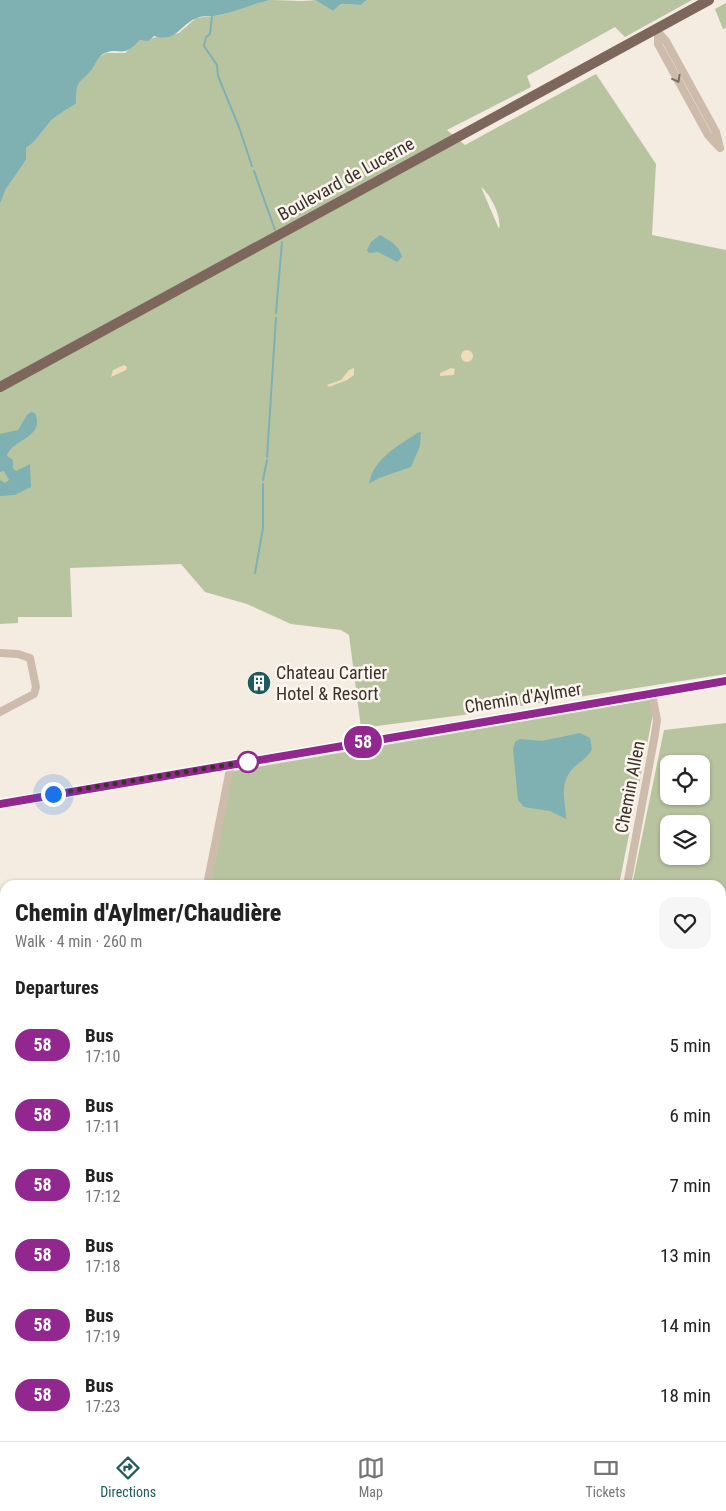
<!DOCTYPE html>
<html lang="en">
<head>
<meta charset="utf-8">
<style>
  body { margin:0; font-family:"Roboto Condensed",sans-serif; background:#f6f6f6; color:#222; height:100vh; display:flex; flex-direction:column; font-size:19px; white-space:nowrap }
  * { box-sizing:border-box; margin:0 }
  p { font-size:16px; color:#767676 }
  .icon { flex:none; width:28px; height:28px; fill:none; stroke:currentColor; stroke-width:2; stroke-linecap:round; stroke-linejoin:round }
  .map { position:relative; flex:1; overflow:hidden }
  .drawer { position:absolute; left:0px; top:880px; width:726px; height:561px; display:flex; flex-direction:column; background:#fff; border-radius:15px 15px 0 0; box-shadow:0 1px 4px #0004 }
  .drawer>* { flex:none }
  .badge { padding:0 10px; border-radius:16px; font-size:18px; line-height:32px }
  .tools { position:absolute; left:660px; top:755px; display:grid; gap:10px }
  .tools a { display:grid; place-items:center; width:50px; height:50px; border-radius:10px; background:#fff; box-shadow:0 1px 4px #0004; font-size:25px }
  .you { position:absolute; width:25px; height:25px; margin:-12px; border:4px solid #fff; border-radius:50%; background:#1a73e8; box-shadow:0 0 0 8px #1a73e833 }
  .map>.badge { position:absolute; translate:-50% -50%; box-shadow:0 0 0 2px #fff }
  h2 { padding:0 15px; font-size:19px; line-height:45px }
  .round { display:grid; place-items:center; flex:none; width:52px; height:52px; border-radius:15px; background:#f6f6f6 }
  .overview { display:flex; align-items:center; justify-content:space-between; height:85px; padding:0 15px }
  h1 { font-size:24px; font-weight:800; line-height:38px }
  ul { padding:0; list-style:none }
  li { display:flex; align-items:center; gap:15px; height:70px; padding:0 15px }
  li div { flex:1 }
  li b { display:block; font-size:19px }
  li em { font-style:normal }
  li .badge { min-width:55px; font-weight:700; text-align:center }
  .menu { display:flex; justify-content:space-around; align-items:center; height:70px; border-top:1px solid #e0e0e0; background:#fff; font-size:14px; color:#767676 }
  .menu a { display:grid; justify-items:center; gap:2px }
  .menu .current { color:#1f5a5e }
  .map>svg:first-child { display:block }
</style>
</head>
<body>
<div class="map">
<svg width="726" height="1441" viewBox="0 0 726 1441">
  <rect width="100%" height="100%" fill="#f4ebe1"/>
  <path fill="#b8c4a0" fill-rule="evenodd" d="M272 0C287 0 300 2 315 0L333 11 341 4 361 5 367 0H692L625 37 615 27 527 76 531 87 447 130 465 145 596 74 656 164 652 235 726 250V674L463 715 361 728 349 635 341 630 291 624 247 604 205 592 181 564 70 568 72 617H18V623L0 624V204L4 190 26 160V148C36 142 42 131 50 122 53 118 70 107 76 104V88L80 79 93 68 99 57 106 53H125L140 40 179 33 196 18 221 15 252 4ZM481 187C490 194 502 216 499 229Z
    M726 3V28L723 29 715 9Z
    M649 700 654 709 619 885H206L228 772Z
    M726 723V1193L721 1214V885H632L664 730ZM669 764H701V796H669ZM669 824H701V856H669Z
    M0 1032H5V1436H560L559 1441H0Z"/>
  <path fill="#efdcb8" d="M461 356a6 6 0 1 1 12 0a6 6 0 1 1-12 0Z
    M124 365 127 367 126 370 111 377 113 370Z
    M354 368V375L347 380 329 387 327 385 341 380 349 370Z
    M451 368 455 369 454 375 440 376V373Z"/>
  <path fill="#7fb0b2" d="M0 0H272C253 3 238 11 220 15 212 17 204 15 197 18 180 24 177 43 154 36L148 41 140 40C122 59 122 47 105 53 98 56 97 62 93 68 79 85 76 78 76 104 70 107 53 118 50 122 42 131 36 142 26 148V160L5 190 0 204Z
    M315 0H367L361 5 341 4 333 11Z
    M380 235C390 241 399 245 402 257L397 262 378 252 369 253 367 250 371 242Z
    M31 412 35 413C46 438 11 439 7 456L13 460V468L16 471 30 464 31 487 15 495 0 496V480L5 483 9 480 4 471 0 472V434L18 430 27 415Z
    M421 432 420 446 411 467 379 478 369 484C373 459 398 446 417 433Z
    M580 733 590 738 592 749C587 760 576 763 570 772 559 788 566 803 566 819L550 811 524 807 518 800 513 749 515 742 520 739 542 741Z"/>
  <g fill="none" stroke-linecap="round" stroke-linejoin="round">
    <path stroke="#7fb0b2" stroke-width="2" d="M212 17 210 34 206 37 204 46 217 65 218 76 239 127 252 166
      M254 171 275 230
      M276 313 282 242
      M267 457 276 318
      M263 480 267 460
      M255 573 263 528V484"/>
    <path stroke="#cdbbac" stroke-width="8" d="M655 29 666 41 716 132 720 148 708 135 658 44V35
      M0 653 18 654 30 658 36 687 34 694 0 712
      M207 885 231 764
      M627 885 655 734 657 720 652 694
      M721 1242 726 1243
      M721 1409 726 1410
      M649 1441 650 1436"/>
    <path stroke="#7d675c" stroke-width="10" d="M0 387 709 0
      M0 804 726 681"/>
  </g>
  <defs><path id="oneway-chevron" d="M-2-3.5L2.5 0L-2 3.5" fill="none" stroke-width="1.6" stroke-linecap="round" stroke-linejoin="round" transform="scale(1.25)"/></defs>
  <use stroke="#7d6f65" href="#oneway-chevron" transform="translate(677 79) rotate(61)"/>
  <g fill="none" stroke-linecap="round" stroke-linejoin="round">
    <g stroke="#fff" stroke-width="11">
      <path id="line" d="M0 804 726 681"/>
    </g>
    <use href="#line" stroke="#922790" stroke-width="8"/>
    <path stroke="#3b302b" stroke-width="5" stroke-dasharray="0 9" d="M53 794 257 760 248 762"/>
  </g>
  <defs>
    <g id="building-disc" transform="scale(1.25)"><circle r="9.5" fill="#1f5a5e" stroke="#fbf5ee"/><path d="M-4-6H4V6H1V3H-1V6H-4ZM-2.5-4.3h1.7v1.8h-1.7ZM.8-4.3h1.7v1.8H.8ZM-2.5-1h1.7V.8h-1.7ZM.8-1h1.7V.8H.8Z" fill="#fff"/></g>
  </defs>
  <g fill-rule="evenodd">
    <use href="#building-disc" x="259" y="683"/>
  </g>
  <circle fill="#fff" stroke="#922790" stroke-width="2.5" cx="248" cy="762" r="10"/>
  <g text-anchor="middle" stroke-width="5" stroke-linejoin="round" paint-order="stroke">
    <g font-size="18" fill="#3b302b" stroke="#fbf5ee">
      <text transform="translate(346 179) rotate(-29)" y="6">Boulevard de Lucerne</text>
      <text transform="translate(523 698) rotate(-9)" y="6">Chemin d'Aylmer</text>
      <text transform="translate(630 787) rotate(-79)" y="6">Chemin Allen</text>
    </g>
    <g font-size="18" fill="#3b302b" stroke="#fbf5ee" text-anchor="start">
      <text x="276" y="679">Chateau Cartier<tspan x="276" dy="21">Hotel &amp; Resort</tspan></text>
    </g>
  </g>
</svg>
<div class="tools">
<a><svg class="icon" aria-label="locate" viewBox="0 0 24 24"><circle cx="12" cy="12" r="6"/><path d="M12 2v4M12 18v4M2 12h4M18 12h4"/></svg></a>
<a><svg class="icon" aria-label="layers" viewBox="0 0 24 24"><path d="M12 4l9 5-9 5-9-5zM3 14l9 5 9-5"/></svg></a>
</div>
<div class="you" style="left:53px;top:794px"></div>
<b class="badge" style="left:363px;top:742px;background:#922790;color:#fff">58</b>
<section class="drawer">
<div class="overview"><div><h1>Chemin d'Aylmer/Chaudière</h1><p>Walk · 4 min · 260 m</p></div><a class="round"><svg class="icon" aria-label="heart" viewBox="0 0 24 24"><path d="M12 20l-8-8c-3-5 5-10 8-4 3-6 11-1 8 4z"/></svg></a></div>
<h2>Departures</h2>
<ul>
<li><span class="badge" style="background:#922790;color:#fff">58</span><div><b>Bus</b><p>17:10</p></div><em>5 min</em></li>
<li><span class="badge" style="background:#922790;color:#fff">58</span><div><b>Bus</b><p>17:11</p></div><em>6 min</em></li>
<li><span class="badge" style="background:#922790;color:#fff">58</span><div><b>Bus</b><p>17:12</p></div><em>7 min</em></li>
<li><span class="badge" style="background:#922790;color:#fff">58</span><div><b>Bus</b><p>17:18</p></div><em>13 min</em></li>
<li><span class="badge" style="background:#922790;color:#fff">58</span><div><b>Bus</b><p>17:19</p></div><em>14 min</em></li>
<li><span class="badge" style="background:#922790;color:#fff">58</span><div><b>Bus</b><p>17:23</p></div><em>18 min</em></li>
</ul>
</section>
</div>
<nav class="menu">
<a class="current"><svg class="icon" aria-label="directions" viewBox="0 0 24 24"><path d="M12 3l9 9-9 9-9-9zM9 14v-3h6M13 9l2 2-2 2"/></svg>Directions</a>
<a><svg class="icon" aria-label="map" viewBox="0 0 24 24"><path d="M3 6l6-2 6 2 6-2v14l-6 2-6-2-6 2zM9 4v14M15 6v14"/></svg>Map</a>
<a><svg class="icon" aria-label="tickets" viewBox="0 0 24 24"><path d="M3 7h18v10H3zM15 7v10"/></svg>Tickets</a>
</nav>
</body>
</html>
